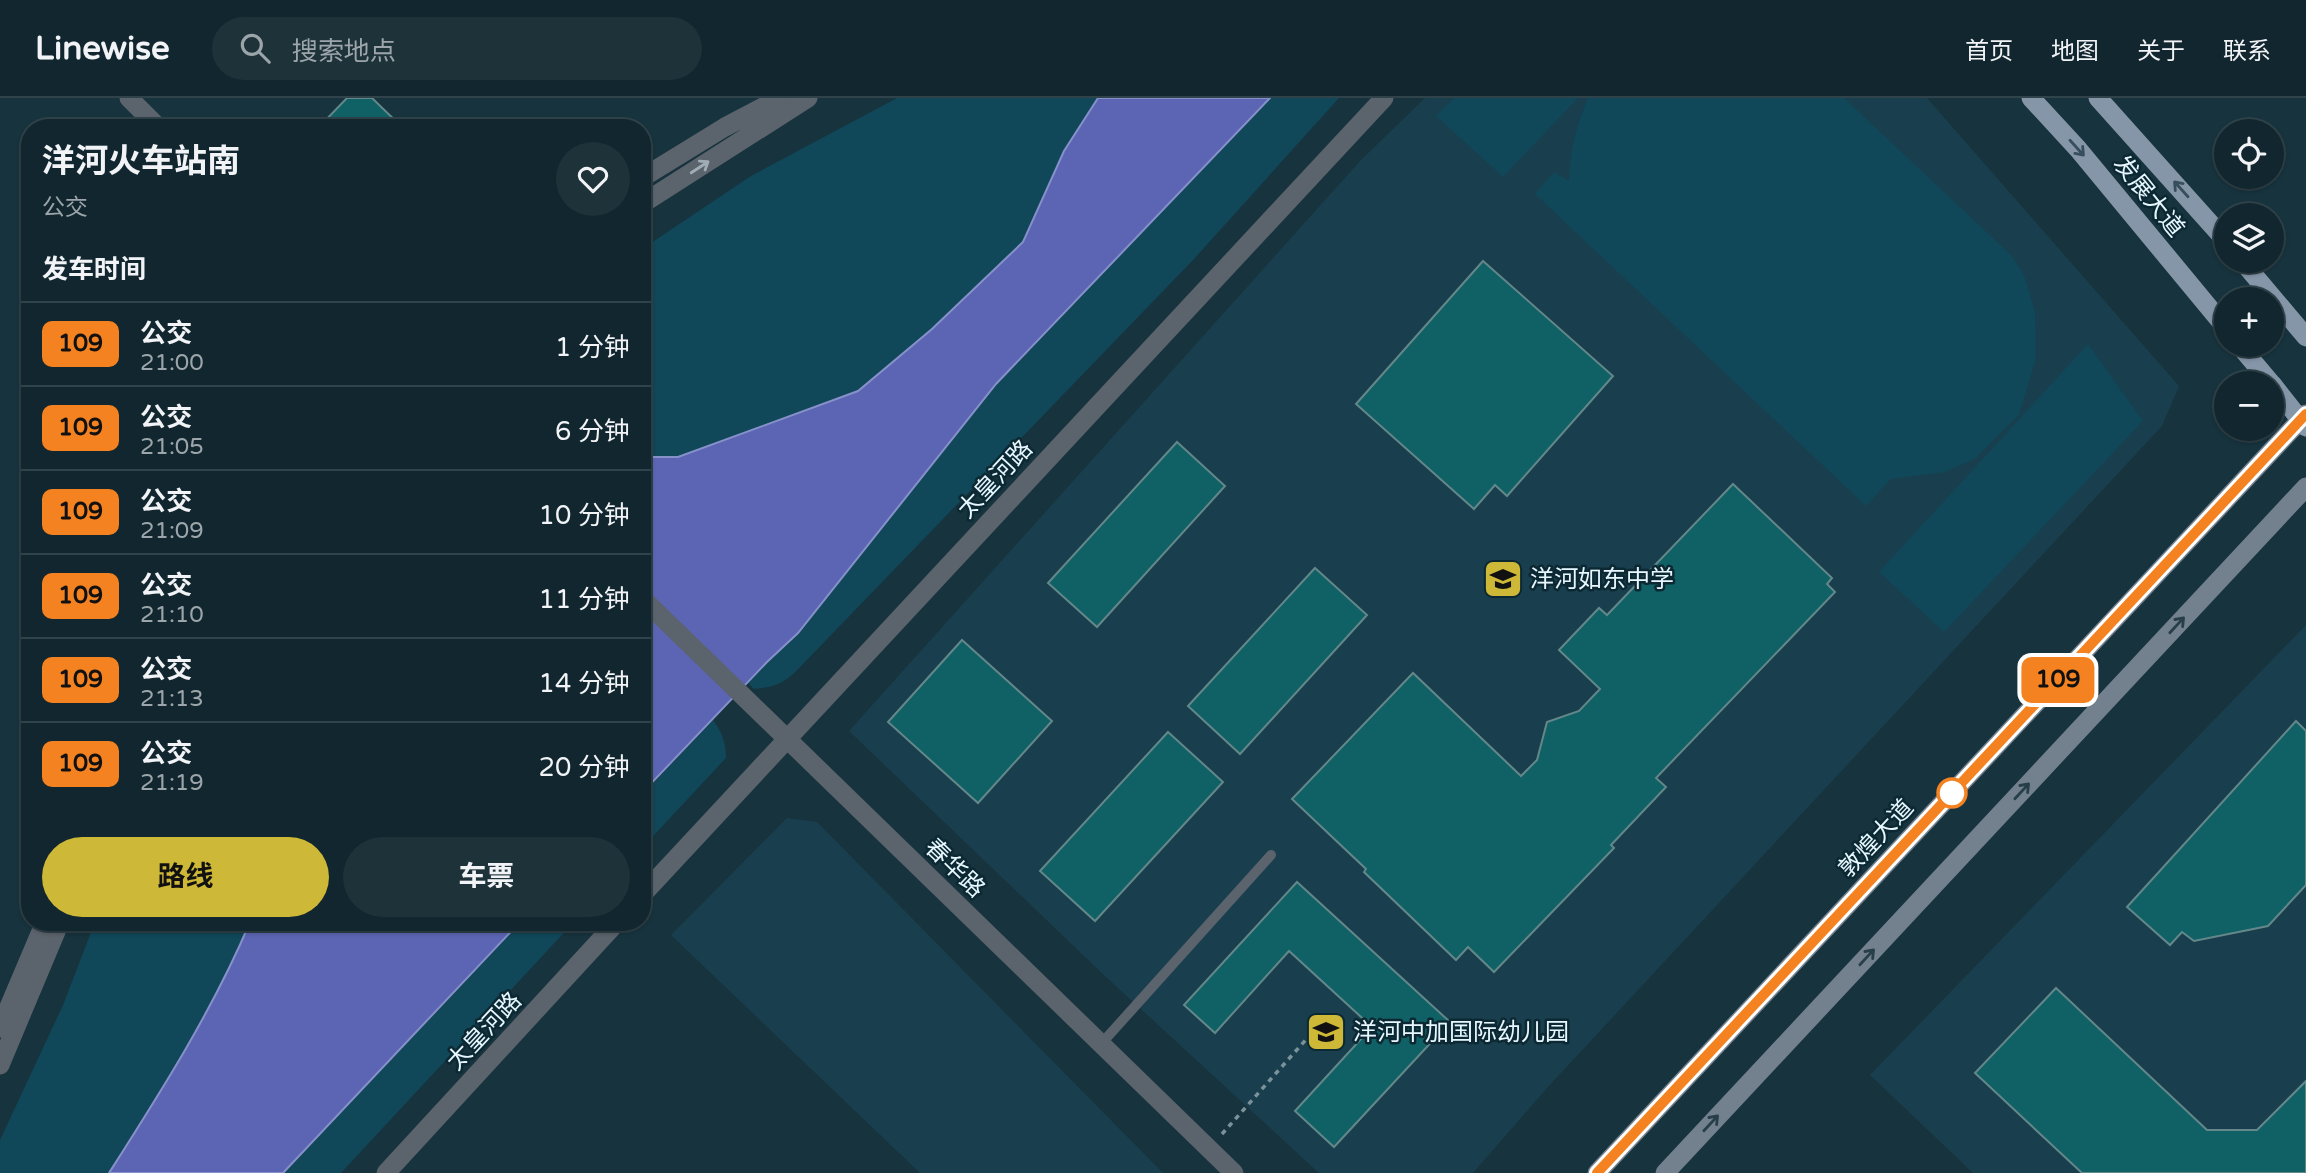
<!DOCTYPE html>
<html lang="zh">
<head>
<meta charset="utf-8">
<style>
  body { margin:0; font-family:"Varela Round","Noto Sans SC",sans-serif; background:#1e323a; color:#f1f3f6; height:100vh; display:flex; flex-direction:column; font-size:26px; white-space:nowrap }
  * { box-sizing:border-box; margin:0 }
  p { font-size:23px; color:#9ca5aa }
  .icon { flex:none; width:38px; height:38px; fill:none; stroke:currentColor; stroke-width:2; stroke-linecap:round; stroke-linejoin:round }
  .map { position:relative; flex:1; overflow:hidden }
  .sheet { position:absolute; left:21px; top:21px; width:630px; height:812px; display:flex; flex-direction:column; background:#11262e; border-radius:28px; box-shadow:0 2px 5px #0004,0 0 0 2px #30434a }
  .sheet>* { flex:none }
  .badge { padding:0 14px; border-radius:10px; font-size:24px; line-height:46px }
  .controls { position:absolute; left:2214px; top:21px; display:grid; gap:14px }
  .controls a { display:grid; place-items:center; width:70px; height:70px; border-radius:50%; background:#11262e; box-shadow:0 2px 5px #0004,0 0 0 2px #30434a; font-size:35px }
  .map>.badge { position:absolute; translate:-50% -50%; box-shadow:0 0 0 4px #fff }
  h2 { padding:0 21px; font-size:26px; line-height:63px }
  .round { display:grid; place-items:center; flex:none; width:74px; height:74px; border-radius:37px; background:#1e323a }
  .head { display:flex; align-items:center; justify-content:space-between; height:119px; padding:0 21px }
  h1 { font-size:33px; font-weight:700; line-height:52px }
  .cta { display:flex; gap:14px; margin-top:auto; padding:14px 21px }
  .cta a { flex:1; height:80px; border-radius:42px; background:#ceb837; color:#111; font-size:28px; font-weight:700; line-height:80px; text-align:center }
  .cta a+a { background:#1e323a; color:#f1f3f6 }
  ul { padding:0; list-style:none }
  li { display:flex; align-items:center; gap:21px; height:84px; padding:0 21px; border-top:2px solid #30434a }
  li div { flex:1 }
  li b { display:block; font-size:26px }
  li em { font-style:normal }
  li .badge { min-width:77px; font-weight:700; text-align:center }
  header { display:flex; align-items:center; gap:42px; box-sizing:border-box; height:98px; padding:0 35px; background:#11262e; border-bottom:2px solid #30434a }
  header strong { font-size:33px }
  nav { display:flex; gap:38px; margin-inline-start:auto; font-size:24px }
  .search { width:490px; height:63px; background:#1e323a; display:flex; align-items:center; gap:18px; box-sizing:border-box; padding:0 24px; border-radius:38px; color:#9ca5aa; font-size:26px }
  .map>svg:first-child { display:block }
</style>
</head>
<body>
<header>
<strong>Linewise</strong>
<div class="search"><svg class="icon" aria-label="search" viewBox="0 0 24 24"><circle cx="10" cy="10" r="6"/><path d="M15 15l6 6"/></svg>搜索地点</div>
<nav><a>首页</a><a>地图</a><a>关于</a><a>联系</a></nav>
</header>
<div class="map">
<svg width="2306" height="1075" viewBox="0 0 2306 1075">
  <rect width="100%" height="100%" fill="#17333e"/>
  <path fill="#193f4e" d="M1425 0H1927L2179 288 2162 328 1547 990 1473 1075H1319L1105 878 849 633 1361 62Z
    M2306 527V1075H1973L1870 977Z
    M787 720 817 724 1163 1075H920L671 837Z"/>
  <path fill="#104759" d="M897 0H1339L1194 161 804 565C787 583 779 589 754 591L642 474V151L751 78Z
    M1454 0H1578L1503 79 1436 18Z
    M1588 0H1844L2011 157 2024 177 2035 214 2036 260 2019 317 1975 361 1945 374 1891 381 1866 408 1535 96 1554 74 1569 83C1570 53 1576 28 1588 0Z
    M2088 246 2143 323 1944 534 1879 474Z
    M713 622C722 634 726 645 726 660L642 750V697Z
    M95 824H250C213 912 160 995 109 1075H0V1042L63 907Z
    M521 824H574L341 1075H283Z"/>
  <path fill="#5c65b3" stroke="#8691ca" stroke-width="2" d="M1098 0H1270L996 286 798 535 767 564 642 695V359H678L858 293 932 231 1023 144 1064 53Z
    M250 824H520L283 1075H109C160 995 213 912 250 824Z"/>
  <path fill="#0f6166" stroke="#648789" stroke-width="2" d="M347 0H372L403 30H318Z
    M1483 163 1613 278 1507 398 1495 387 1474 411 1356 306Z
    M1177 344 1225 388 1097 529 1048 485Z
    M1733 386 1832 480 1827 486 1835 494 1656 680 1666 689 1611 747 1614 750 1494 874 1468 849 1456 862 1364 774 1366 771 1292 701 1413 575 1521 678 1537 662 1547 624 1579 613 1600 591 1559 552 1599 510 1607 517Z
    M1315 470 1367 517 1240 656 1188 608Z
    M962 542 1052 623 978 705 888 624Z
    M2296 623 2306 633V787L2268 828 2194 843 2182 834 2170 847 2127 809Z
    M1168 634 1223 684 1095 823 1040 773Z
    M1297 784 1450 924 1334 1049 1295 1013 1372 929 1289 853 1215 935 1184 907Z
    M2056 890 2207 1032H2257L2306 983V1075H2082L1975 975Z"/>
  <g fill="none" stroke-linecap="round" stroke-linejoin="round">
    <path stroke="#7b919b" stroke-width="3.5" stroke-dasharray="5 5" stroke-linecap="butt" d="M1222 1036 1326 919"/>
    <path stroke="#5b636c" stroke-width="10" d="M1101 946 1271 757"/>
    <path stroke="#5b636c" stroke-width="19" d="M129 0 159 30
      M642 80 725 29 780 0
      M642 106 808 0
      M642 500 1234 1075
      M642 797 1384 0
      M0 930 45 824
      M0 967 60 824
      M386 1075 617 824"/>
    <path stroke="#73808e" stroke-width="19" d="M1597 1075 2306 316
      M1665 1075 2306 389"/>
    <path stroke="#8696a9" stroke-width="19" d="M2031 0 2078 51 2226 230
      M2098 0 2226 143
      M2242 163 2306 239
      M2239 247 2271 285
      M2272 286 2306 329"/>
  </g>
  <defs><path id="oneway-shaft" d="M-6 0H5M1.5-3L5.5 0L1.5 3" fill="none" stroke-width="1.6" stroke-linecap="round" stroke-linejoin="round" transform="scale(1.75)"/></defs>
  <g stroke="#374f5c">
    <use href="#oneway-shaft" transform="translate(2077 50) rotate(48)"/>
    <use href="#oneway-shaft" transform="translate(2181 91) rotate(-132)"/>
  </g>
  <use stroke="#a1adb6" href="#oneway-shaft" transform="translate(700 69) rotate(-33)"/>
  <g stroke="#263f4a">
    <use href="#oneway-shaft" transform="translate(2177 527) rotate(-47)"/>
    <use href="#oneway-shaft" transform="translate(2022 693) rotate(-47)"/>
    <use href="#oneway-shaft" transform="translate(1867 859) rotate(-47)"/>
    <use href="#oneway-shaft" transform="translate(1711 1025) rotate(-47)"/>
  </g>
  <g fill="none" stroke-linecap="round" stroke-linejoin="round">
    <g stroke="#fff" stroke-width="16">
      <path id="line" d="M1597 1075 2306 316"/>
    </g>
    <use href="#line" stroke="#f58220" stroke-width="10"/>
  </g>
  <defs>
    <g id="school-square" transform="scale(2.0125)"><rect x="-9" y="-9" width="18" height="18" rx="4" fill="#ceb837" stroke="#0c2933"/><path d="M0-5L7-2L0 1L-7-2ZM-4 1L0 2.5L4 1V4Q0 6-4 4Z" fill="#111"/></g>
  </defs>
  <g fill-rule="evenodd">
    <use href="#school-square" x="1503" y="481"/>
    <use href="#school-square" x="1326" y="934"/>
  </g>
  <circle fill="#fff" stroke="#f58220" stroke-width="3.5" cx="1952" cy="695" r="14"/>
  <g text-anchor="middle" stroke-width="5" stroke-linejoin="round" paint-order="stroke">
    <g font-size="24" fill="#e7f7ff" stroke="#0c2933">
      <text transform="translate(2149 98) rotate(51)" y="8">发展大道</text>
      <text transform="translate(995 381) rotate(-47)" y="8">太皇河路</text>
      <text transform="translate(1876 740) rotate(-47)" y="8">敦煌大道</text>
      <text transform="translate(955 770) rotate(44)" y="8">春华路</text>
      <text transform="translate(484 933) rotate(-47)" y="8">太皇河路</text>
    </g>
    <g font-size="24" fill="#e7f7ff" stroke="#0c2933" text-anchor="start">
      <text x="1530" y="489">洋河如东中学</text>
      <text x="1353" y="942">洋河中加国际幼儿园</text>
    </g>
  </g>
</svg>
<div class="controls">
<a><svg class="icon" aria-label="locate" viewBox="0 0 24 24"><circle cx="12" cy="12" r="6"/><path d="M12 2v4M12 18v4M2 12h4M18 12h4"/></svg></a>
<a><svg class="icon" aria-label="layers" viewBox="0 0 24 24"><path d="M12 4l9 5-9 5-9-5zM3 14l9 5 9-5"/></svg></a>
<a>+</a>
<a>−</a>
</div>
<b class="badge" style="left:2058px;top:582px;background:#f58220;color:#111">109</b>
<section class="sheet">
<div class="head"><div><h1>洋河火车站南</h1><p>公交</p></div><a class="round"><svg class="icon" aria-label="heart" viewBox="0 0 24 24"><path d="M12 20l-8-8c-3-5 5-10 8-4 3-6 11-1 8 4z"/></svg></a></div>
<h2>发车时间</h2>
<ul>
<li><span class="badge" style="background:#f58220;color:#111">109</span><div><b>公交</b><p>21:00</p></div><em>1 分钟</em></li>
<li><span class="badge" style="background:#f58220;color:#111">109</span><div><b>公交</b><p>21:05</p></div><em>6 分钟</em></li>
<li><span class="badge" style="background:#f58220;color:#111">109</span><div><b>公交</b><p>21:09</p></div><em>10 分钟</em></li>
<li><span class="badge" style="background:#f58220;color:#111">109</span><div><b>公交</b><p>21:10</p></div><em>11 分钟</em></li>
<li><span class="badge" style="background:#f58220;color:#111">109</span><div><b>公交</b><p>21:13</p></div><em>14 分钟</em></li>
<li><span class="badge" style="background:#f58220;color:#111">109</span><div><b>公交</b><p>21:19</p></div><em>20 分钟</em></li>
</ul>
<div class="cta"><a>路线</a><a>车票</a></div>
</section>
</div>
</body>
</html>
